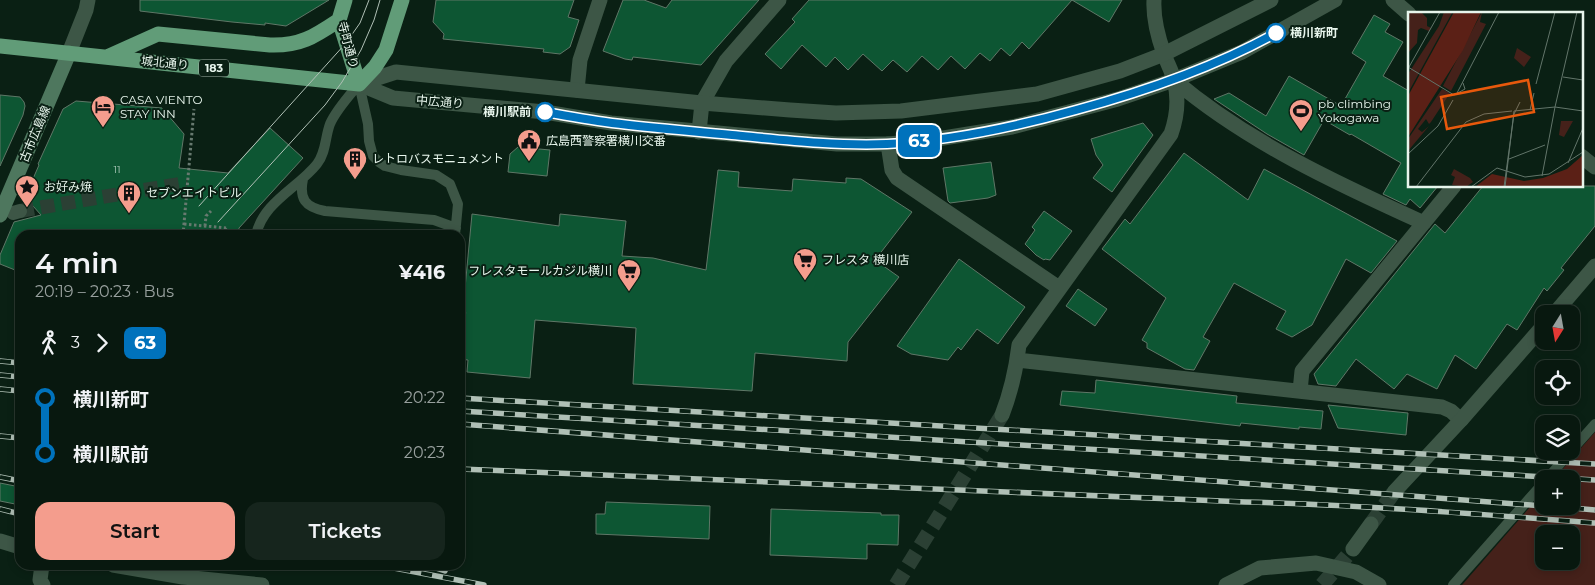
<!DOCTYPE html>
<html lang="en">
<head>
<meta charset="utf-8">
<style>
  body { margin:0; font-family:Montserrat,"Noto Sans JP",sans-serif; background:#16251d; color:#f1f3f6; height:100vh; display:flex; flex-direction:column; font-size:19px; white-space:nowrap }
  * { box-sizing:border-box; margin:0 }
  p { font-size:16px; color:#98a09e }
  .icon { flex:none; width:28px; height:28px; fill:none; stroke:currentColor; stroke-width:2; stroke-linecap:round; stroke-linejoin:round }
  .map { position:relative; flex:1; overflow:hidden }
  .panel { position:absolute; left:15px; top:230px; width:450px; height:340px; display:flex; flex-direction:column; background:#08180f; border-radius:15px; box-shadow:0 2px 8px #0003,0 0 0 1px #29372f }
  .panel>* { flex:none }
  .badge { padding:0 10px; border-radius:8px; font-size:18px; line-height:32px }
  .needle { width:32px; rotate:191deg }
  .buttons { position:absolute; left:1535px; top:305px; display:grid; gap:10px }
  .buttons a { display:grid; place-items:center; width:45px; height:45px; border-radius:10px; background:#08180f; box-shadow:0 2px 8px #0003,0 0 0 1px #29372f; font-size:25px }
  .map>.badge { position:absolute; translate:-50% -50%; box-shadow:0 0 0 2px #fff }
  .legs { display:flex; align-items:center; gap:8px; height:55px; padding:0 20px; font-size:16px }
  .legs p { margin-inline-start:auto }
  .head { display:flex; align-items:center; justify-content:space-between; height:85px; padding:0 20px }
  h1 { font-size:28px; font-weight:600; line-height:38px }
  .cta { display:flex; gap:10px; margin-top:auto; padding:10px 20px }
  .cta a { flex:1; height:58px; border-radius:15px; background:#f49d8d; color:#111; font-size:20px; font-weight:600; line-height:58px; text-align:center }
  .cta a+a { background:#16251d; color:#f1f3f6 }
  ul { padding:0 20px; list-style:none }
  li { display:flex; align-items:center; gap:18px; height:55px; font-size:19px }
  li i { display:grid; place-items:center; width:8px; height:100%; margin:0 6px; background:currentColor }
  li i::after { content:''; width:12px; height:12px; margin:-6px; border:4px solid; border-radius:50%; background:#08180f }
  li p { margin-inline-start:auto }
  li:first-child i { background:linear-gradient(#0000 50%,currentColor 0) }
  li:last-child i { background:linear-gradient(currentColor 50%,#0000 0) }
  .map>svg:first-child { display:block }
</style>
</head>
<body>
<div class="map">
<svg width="1595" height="585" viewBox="0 0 1595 585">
  <rect width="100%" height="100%" fill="#0a2014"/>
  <path fill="#45211a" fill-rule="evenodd" d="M1595 432V585H1462L1544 491V506H1571V479H1554ZM1544 534H1571V561H1544Z"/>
  <path fill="#0d5633" stroke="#5f7767" d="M140 0H329L286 26 265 23V25L232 22 140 11Z
    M436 0H574L568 17 579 20 570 47 560 54 543 52 544 49 443 39 444 34 433 22Z
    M623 0H644L666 8 672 0H759L701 65 633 57 632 60 625 59 603 51Z
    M809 0H1122L1109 22 1072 0 1029 49 1022 42 1010 56 1001 48 990 61 980 53 965 69 951 56 938 70 922 56 907 72 893 60 882 71 863 54 848 70 835 57 826 67 802 45 781 69 765 54 795 22 792 19Z
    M1374 15 1390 24 1385 32 1403 42 1383 76 1409 91V186H1438L1420 208 1410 199 1406 205 1383 194 1401 163 1351 134 1350 135 1324 120 1304 155 1267 134 1214 99 1229 93 1266 116 1289 76 1341 106 1366 62 1352 53Z
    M0 95 20 97 24 102 25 106 23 115 0 166Z
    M76 101 162 108 184 134 179 168 228 173 270 128 303 158 239 228 238 235H20V272L0 264V255L14 222 41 215 25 197 39 165 38 164 63 109Z
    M1143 123 1153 135 1112 192 1093 178 1103 165 1096 155 1091 139Z
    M518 147 550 150 547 176 508 172 510 154Z
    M1184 153 1248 200 1264 169 1397 241 1371 273 1346 259 1312 325 1292 337 1276 329 1286 311 1234 283 1203 337 1210 341 1194 370 1185 369 1147 348V343L1142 340 1166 298 1102 249 1125 219 1130 224Z
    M991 162 996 195 988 198 950 203 948 201 943 168Z
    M718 170 739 172 738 187 792 191 793 179 846 183V178L861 179 912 212 875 260 899 277 848 342 847 361 755 353 752 391 633 384 636 328 535 320 530 378 467 372 468 360 460 359V299H464L472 214 559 226 560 214 626 221 622 256 653 258 706 270Z
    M1483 186H1595V226L1561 268 1564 270 1547 291 1544 288 1517 330 1507 324 1476 369 1455 355 1437 389 1407 374 1394 389 1356 359 1336 386 1318 384 1314 374 1435 224 1445 233Z
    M1044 211 1072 231 1050 260 1045 259 1044 260 1036 255 1025 244 1035 230 1032 227Z
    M959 259 1025 307 998 344 977 329 961 350 958 347 948 360 911 354 897 346Z
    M1078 289 1107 309 1095 326 1066 306Z
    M1096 380 1237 396 1236 403 1323 411 1321 429 1299 427V429L1241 423 1240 426 1060 405 1062 391 1095 393Z
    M1328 405 1408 413 1406 435 1338 428Z
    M0 483 20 487V505L0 501Z
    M606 502 710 506 709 539 596 534V514H605Z
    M771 509 881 513V515H899L898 545 867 544V559L770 555Z"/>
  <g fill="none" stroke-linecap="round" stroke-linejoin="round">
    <path stroke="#2b4034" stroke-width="14" stroke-dasharray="14 7" stroke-linecap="butt" d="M20 211 179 184 187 185"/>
    <path stroke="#2b4034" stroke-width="15" stroke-dasharray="15 8" stroke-linecap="butt" d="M896 585 1002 415"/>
    <path stroke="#2b4034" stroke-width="15" stroke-dasharray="15 8" stroke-linecap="butt" d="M1371 524 1394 492
      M1322 585 1353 549"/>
    <path stroke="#687a70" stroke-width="3" stroke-dasharray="2.5 2.5" stroke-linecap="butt" d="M184 224 226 228 228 226
      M205 226 206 216 211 211
      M183 235 194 109
      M460 313 466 314"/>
    <path stroke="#3d5646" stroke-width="10" d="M359 84 368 124 369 141 373 156 379 162 385 166 401 170 436 175 450 184 458 204 455 235
      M303 179C299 199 305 207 325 211L434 220 456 228
      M256 235C263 202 298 188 317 164 326 153 325 137 330 124 336 110 349 96 359 84
      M1571 451 1595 424
      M1547 479 1571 451
      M1453 585 1544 482"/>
    <path stroke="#3d5646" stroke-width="14" d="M13 213 20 211"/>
    <path stroke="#3d5646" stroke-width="15" d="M1393 0 1409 14
      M69 53 86 10 88 0
      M1174 80C1247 142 1338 184 1424 223
      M577 90 580 60 600 0
      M699 132 702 103 726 61 779 0
      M888 144 892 170 897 178 1059 288
      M1581 156 1595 167
      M1017 360 1442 407 1451 411 1461 420
      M1300 391 1302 371 1454 186
      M1002 415C1011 392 1016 369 1019 345L1171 134C1177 117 1179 98 1174 80 1172 71 1167 63 1164 54 1158 37 1153 18 1154 0
      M0 541 20 547
      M42 565 40 580 43 585
      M113 565 183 577 262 585"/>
    <path stroke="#3d5646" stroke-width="15" d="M359 84 393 98 545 112 611 123 837 144H888L931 140 1012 127 1118 99 1174 80 1242 52 1335 0
      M359 84 396 72 702 103 790 110 836 113 901 111 1037 94 1120 71 1164 54 1271 0
      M1554 314 1595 266
      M1394 492 1461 420 1544 325
      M1353 549 1371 524
      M1226 585 1260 568 1316 563 1356 572 1379 585"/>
    <path stroke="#4e775e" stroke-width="15" d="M0 215 69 53"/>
    <path stroke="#619c78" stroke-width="15" d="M345 0 339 20 359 84
      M0 46 359 84
      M109 56 158 34 270 45C301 46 315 36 339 20
      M359 84 375 67 386 50 402 0"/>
    <path stroke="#b0c0b6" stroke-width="1" d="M199 206 346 43 360 23 369 0
      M218 222 325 105 342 82 361 50 374 20 380 0"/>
    <g stroke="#b0c0b6" stroke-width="5.5">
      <path id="rail" d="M0 361 20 363
        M0 375 20 377
        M0 389 20 391
        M460 398 1595 464
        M460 411 1595 480
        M460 424 1544 506
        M0 436 20 438
        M460 469 1245 502C1362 505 1478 514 1595 523
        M0 477 20 481
        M1551 506 1595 510
        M0 509 20 514
        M378 565 484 585
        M426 565 445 571"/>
    </g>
    <use href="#rail" stroke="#0a2014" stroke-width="4" stroke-dasharray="11" stroke-linecap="butt"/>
  </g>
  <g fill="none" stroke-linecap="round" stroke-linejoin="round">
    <g stroke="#fff" stroke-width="11">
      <path id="line-1" d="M545 112C567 116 590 120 612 123 652 128 692 131 732 135 784 140 835 146 887 144 951 141 1015 127 1076 110 1146 91 1213 68 1276 33"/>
    </g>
    <use href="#line-1" stroke="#0072bc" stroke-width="8"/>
  </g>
  <defs>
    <g id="hotel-pin" transform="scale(1.25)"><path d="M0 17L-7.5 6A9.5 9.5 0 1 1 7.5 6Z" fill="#f49d8d" stroke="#0a2014"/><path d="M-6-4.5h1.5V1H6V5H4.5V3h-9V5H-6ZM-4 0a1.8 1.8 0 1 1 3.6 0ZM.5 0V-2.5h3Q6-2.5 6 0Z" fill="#111"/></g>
    <g id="stadium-pin" transform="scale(1.25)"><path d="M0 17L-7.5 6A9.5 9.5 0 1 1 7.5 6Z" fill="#f49d8d" stroke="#0a2014"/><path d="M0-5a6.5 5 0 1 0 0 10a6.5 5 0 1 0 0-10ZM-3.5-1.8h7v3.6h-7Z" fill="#111"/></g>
    <g id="civic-pin" transform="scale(1.25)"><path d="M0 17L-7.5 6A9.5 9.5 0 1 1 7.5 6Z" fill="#f49d8d" stroke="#0a2014"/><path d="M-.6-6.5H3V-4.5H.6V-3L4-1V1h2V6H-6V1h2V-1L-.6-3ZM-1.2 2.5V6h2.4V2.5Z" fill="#111"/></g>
    <g id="building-pin" transform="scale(1.25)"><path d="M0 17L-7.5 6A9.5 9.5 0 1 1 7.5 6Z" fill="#f49d8d" stroke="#0a2014"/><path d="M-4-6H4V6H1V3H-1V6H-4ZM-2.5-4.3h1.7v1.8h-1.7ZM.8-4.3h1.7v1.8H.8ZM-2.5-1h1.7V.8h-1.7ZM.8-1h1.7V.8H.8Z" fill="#111"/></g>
    <g id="sight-pin" transform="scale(1.25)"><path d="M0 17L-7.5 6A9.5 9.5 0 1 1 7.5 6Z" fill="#f49d8d" stroke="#0a2014"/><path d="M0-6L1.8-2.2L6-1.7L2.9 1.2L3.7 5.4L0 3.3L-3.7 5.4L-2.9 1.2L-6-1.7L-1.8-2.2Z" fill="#111"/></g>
    <g id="supermarket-pin" transform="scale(1.25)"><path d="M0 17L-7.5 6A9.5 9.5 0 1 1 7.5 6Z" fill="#f49d8d" stroke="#0a2014"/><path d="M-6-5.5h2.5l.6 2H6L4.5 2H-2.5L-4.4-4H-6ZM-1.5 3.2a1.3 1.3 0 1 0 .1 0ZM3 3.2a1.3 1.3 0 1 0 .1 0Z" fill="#111"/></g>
  </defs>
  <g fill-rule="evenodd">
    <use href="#hotel-pin" x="103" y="107"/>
    <use href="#stadium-pin" x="1301" y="111"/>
    <use href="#civic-pin" x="529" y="141"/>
    <use href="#building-pin" x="355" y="159"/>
    <use href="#sight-pin" x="27" y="187"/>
    <use href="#building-pin" x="129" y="193"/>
    <use href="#supermarket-pin" x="805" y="260"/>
    <use href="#supermarket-pin" x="629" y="271"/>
  </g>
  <g fill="#fff" stroke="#0072bc" stroke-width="2.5">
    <circle cx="1276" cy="33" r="9"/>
    <circle cx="545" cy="112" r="9"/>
  </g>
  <g text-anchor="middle" stroke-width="4" stroke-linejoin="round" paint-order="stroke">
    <g font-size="10" fill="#b0cdbe">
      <text x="117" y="173">11</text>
    </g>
    <rect fill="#0a2014" stroke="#a5b5ab" stroke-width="1" x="199" y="59.5" width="30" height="17" rx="4"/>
    <g font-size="11" font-weight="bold" fill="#e7f5ec">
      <text x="214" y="72">183</text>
    </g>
    <g font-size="12" font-weight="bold" fill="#e7f5ec" stroke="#0a2014" text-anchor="start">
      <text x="1290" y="37">横川新町</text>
      <text x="531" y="116" text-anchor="end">横川駅前</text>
    </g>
    <g font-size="12" fill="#e7f5ec" stroke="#0a2014">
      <text transform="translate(348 45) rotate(75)" y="4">寺町通り</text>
      <text transform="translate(165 63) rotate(6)" y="4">城北通り</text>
      <text transform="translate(440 102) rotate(5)" y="4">中広通り</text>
      <text transform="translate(35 134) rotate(-67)" y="4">古市広島線</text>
    </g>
    <g font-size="12" fill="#e7f5ec" stroke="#0a2014" text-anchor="start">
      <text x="120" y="104">CASA VIENTO<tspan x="120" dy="14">STAY INN</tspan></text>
      <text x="1318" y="108">pb climbing<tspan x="1318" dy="14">Yokogawa</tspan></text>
      <text x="546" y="145">広島西警察署横川交番</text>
      <text x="372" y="163">レトロバスモニュメント</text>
      <text x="44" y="191">お好み焼</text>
      <text x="146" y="197">セブンエイトビル</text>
      <text x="822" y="264">フレスタ 横川店</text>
      <text x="612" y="275" text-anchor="end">フレスタモールカジル横川</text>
    </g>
  </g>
  <g transform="translate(1408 12)">
    <rect width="175" height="175" fill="#0a2014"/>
    <path d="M0 0H13L19 6V14L23 16 21 19 13 16 10 18 9 31 0 41ZM36 0 44 1 0 81V62L31 14ZM74 0 72 10 78 12 43 79 35 74ZM109 36 123 45 116 55 106 46ZM34 77 42 81 23 110 21 112 18 107 10 117 14 120 21 114 0 139V127ZM153 109H165L156 125 151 123ZM46 157 62 166 65 170 58 175 44 173 47 165 43 163Z" fill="#45211a"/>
    <path d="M46 0H73L55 38 0 125V84ZM175 143 174 175H67L84 162 116 169 135 166 159 157Z" fill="#5b2016"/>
    <path fill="none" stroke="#62756a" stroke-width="1" d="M0 55 46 83 57 77 55 71M1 55 32 0M155 65 175 68M128 72 147 0M49 81 91 0M147 95 175 99M122 98 126 81M106 99 147 95 169 0M0 142 30 114 45 88M101 147 137 133M160 151 175 116M134 164 147 95M8 175 58 110 76 102 104 99M63 175 89 156 117 165 141 162 175 140M96 175 106 102 112 90M97 175 106 99"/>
    <path fill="#e8590c" fill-opacity="0.15" stroke="#e8590c" stroke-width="2.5" d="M120 68 126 100 39 117 33 85Z"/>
    <rect width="175" height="175" fill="none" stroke="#e7f5ec" stroke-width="2.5"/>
  </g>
</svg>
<div class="buttons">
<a><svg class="needle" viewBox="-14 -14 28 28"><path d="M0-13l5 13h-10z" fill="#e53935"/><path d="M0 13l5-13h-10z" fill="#98a09e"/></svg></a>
<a><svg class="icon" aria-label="locate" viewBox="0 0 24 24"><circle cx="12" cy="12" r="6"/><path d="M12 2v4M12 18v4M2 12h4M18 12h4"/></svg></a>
<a><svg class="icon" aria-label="layers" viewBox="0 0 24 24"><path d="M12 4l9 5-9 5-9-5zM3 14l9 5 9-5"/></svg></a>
<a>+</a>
<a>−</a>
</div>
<b class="badge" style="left:919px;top:141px;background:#0072bc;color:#fff">63</b>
<section class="panel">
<div class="head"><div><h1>4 min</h1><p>20:19 – 20:23 · Bus</p></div><b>¥416</b></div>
<div class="legs"><svg class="icon" aria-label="walk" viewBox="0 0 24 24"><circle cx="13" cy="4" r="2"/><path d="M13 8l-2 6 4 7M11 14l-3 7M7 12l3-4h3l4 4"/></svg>3<svg class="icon" aria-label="forward" viewBox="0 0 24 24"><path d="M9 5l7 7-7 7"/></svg><b class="badge" style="background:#0072bc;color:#fff">63</b></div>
<ul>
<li><i style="color:#0072bc"></i><b>横川新町</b><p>20:22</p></li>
<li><i style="color:#0072bc"></i><b>横川駅前</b><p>20:23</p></li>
</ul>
<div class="cta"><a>Start</a><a>Tickets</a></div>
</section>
</div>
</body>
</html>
